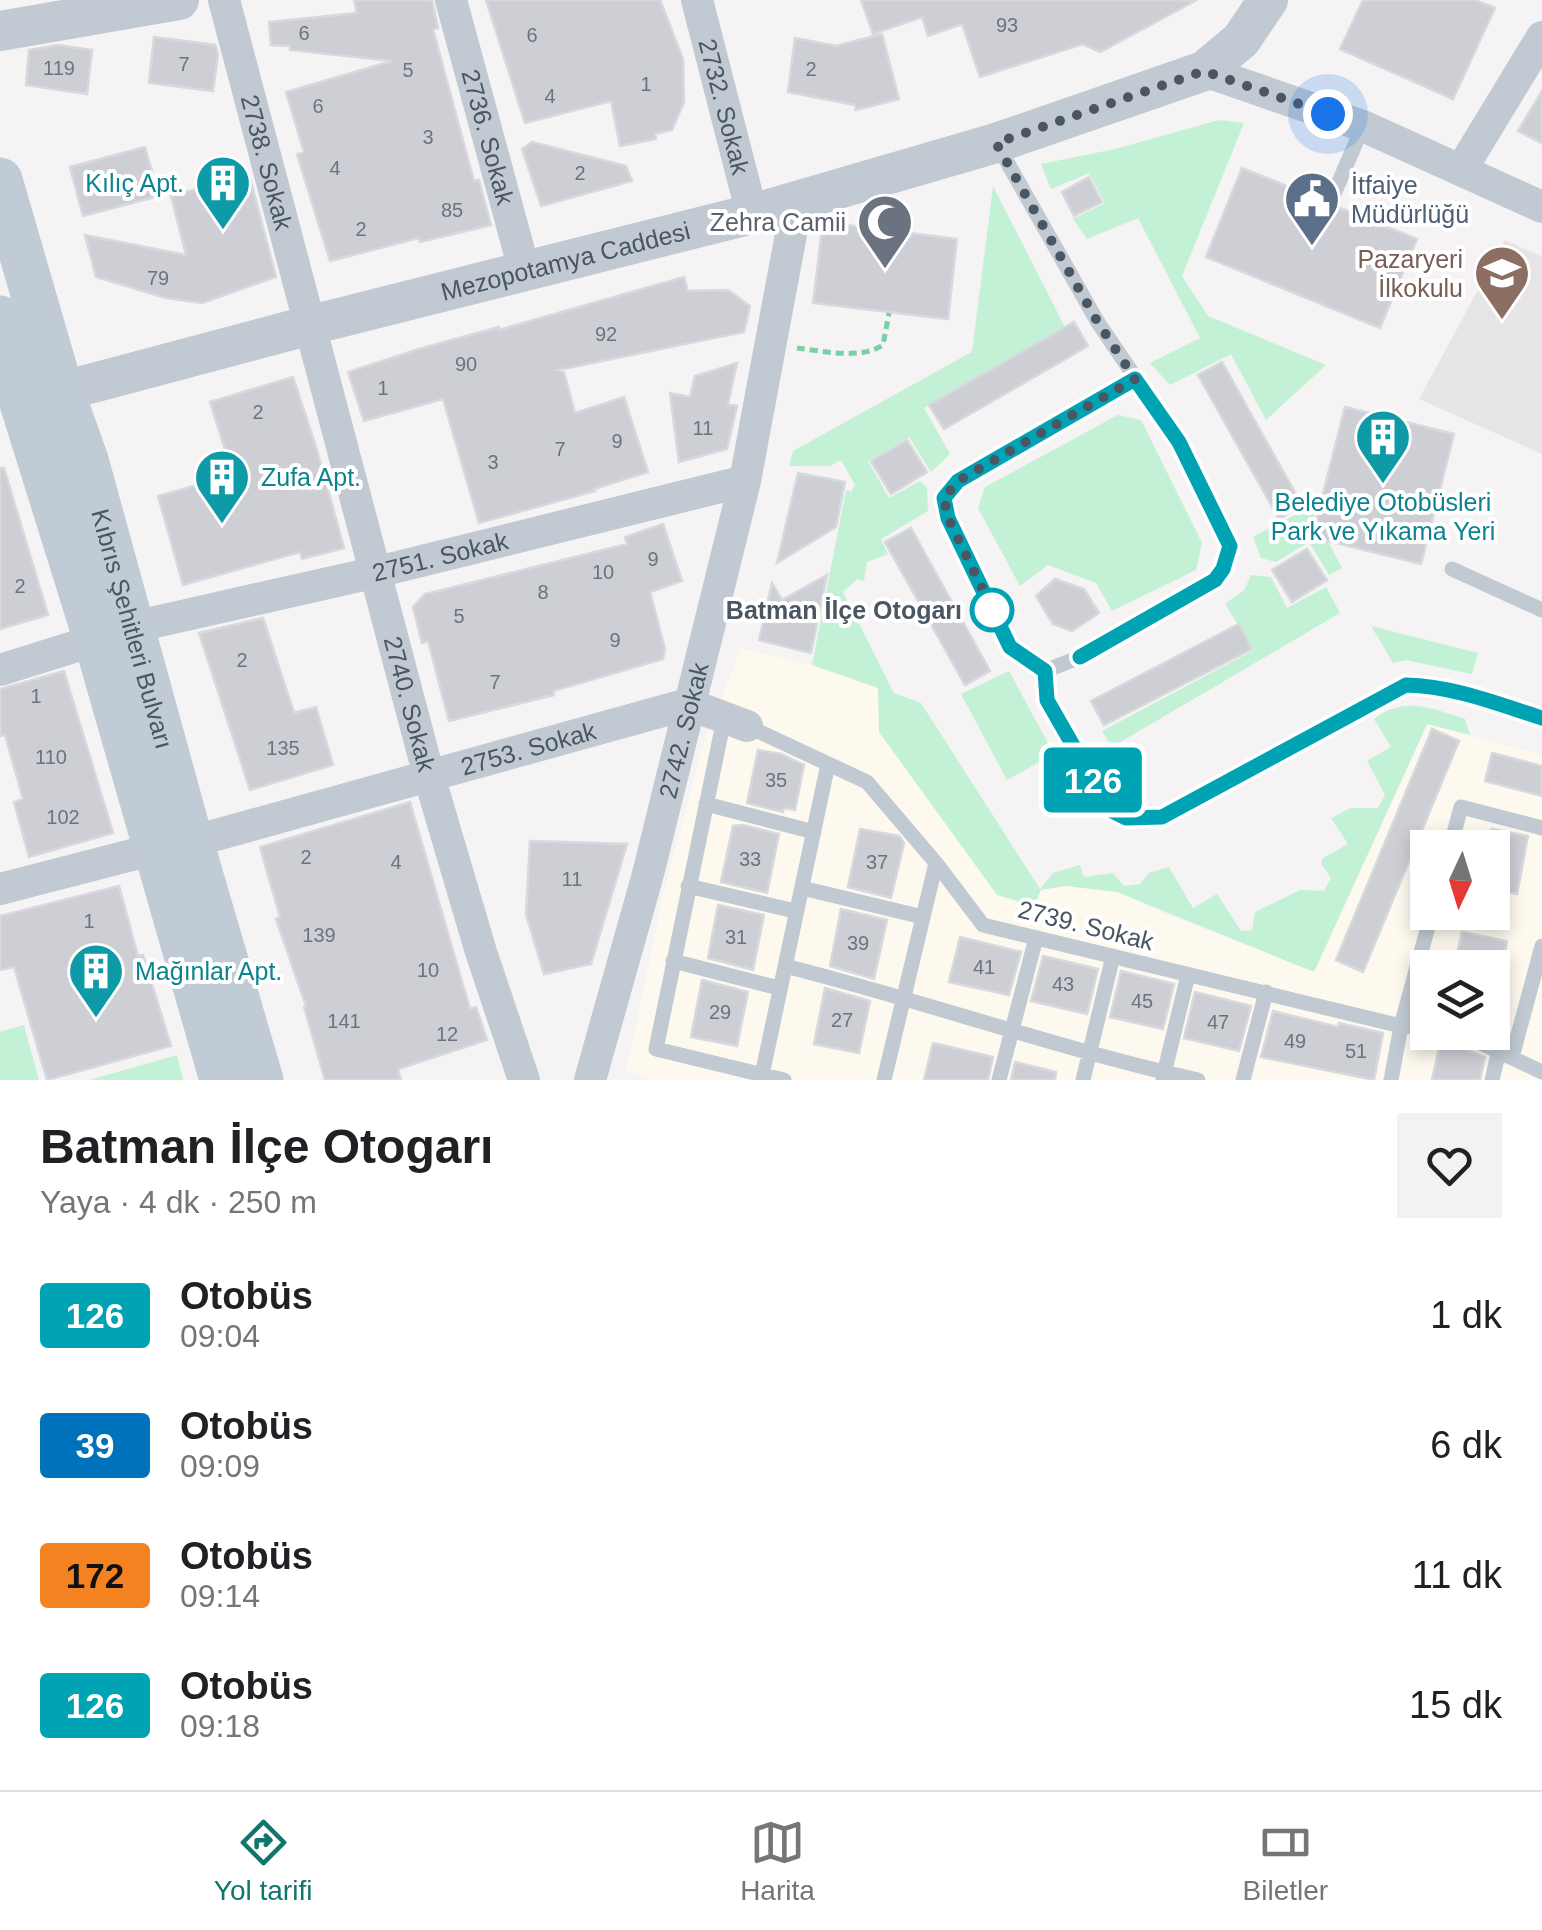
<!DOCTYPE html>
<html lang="tr">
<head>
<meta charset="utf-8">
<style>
  body { margin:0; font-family:Helvetica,sans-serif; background:#f2f2f2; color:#202124; height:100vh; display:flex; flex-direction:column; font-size:38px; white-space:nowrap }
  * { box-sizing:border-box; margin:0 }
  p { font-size:32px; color:#757577 }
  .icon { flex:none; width:55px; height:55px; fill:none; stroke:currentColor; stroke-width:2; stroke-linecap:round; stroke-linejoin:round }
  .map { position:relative; height:1080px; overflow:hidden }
  .side { display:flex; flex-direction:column; background:#fff; flex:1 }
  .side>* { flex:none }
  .badge { padding:0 20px; border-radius:8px; font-size:35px; line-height:65px }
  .needle { width:65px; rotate:184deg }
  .fabs { position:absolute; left:1410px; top:830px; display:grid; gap:20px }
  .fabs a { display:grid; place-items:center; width:100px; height:100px; border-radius:0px; background:#fff; box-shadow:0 5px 15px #0003; font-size:50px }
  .you { position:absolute; width:50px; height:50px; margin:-25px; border:8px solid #fff; border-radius:50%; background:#1a73e8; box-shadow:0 0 0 15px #1a73e833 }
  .map>.badge { position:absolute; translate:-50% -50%; box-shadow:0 0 0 5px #fff }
  .round { display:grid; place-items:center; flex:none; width:105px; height:105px; border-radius:0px; background:#f2f2f2 }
  .summary { display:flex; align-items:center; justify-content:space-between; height:170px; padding:0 40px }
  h1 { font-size:48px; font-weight:600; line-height:75px }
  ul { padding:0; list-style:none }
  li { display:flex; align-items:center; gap:30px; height:130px; padding:0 40px }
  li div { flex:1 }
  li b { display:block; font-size:38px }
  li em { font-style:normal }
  li .badge { min-width:110px; font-weight:700; text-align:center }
  .menu { display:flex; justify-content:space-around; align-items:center; height:140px; border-top:2px solid #e0e0e0; background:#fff; font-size:28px; color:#757577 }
  .menu a { display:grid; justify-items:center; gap:5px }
  .menu .current { color:#0f766e }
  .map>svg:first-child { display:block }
</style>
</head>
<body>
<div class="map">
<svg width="1542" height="1080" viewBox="0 0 1542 1080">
  <rect width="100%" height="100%" fill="#f5f3f3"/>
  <path fill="#fdf9ef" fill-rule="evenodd" d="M741 648 812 665 921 703 1040 889 1066 886 1117 892 1165 914 1315 971 1428 724 1542 755V1080H653L626 1072 664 892 703 745ZM1428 848H1492V912H1428ZM1428 968H1492V1032H1428Z"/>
  <path fill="#e6e4e5" d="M1505 240 1542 257V454L1419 399Z"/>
  <path fill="#c3f1d5" d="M1219 120 1244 123 1182 276 1208 316 1326 365 1266 420 1231 354 1170 385 1150 363 1200 338 1138 218 1087 239 1073 219 1105 203 1089 173 1051 189 1041 164 1115 149Z
    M993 186 1065 327 924 408 950 454 931 472 909 437 868 461 889 498 920 481 927 488 928 511 881 539 888 554 867 562 864 581 857 579 843 592 894 693 921 703 1040 889 1053 873 1080 865 1084 877 1113 873 1124 886 1140 884 1149 873 1169 867 1193 908 1217 894 1241 931 1252 930 1255 912 1300 890 1324 891 1331 878 1321 863 1323 858 1348 844 1331 818 1351 808H1378L1385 795 1367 761 1391 747 1374 719C1405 696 1431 708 1465 719L1470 735 1427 724 1314 972 1117 892 1066 886 1041 890 1034 906 997 895 879 732 878 688 812 665 846 490 851 492 855 485 841 460 830 466H789L793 451 972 352Z
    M1118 415 1141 420 1202 543 1196 570 1112 611 1096 583 1048 565 1020 586 978 508 985 487Z
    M1310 507 1342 568 1329 575 1309 542 1276 562 1261 558 1253 537Z
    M1251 575 1271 577 1287 608 1326 587 1340 613 1112 747 1102 731 1254 650 1225 604 1244 590Z
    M1371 626 1478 653 1472 674 1406 660 1393 663Z
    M1009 671 1054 754 1007 780 961 694Z
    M24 1025 39 1080H0V1032Z
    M177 1055 183 1080H89Z"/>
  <path fill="#cdcfd5" stroke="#d7d9de" stroke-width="2.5" d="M354 0H432L438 28 433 29 474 181 479 180 491 225 420 242 419 238 330 261 297 154 304 152 286 92 392 61 290 50V46L271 45 269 22 357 13Z
    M486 0H660L683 59 684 102 672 130 655 134 656 139 620 146 611 101 525 123Z
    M861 0H1197L1100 52 1083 44 980 77 962 24 928 36 922 17 873 34Z
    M1363 0H1475L1495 8 1453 99 1340 49Z
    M882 34 899 99 856 110 855 105 788 92 795 38 836 46Z
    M154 37 215 45 218 55 213 91 149 83Z
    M58 45 92 50 87 94 26 85 29 50Z
    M1542 91V143L1518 131Z
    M532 142 626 166 632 181 541 206 522 149Z
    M145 147 159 196 83 216 70 167Z
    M1242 168 1319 199 1321 209 1326 214 1336 212 1340 208 1417 239 1380 328 1206 257Z
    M249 174 276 277 202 303 166 298 96 277 85 235 186 255 171 196Z
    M1089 177 1102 202 1074 216 1062 192Z
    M823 222 957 239 948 319 813 303Z
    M684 277 688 291 728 290 750 306 744 332 558 370 564 372 575 413 624 397 648 472 594 489 595 491 479 523 443 399 364 421 348 372 419 349 499 327V330Z
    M1074 322 1088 346 944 429 929 405Z
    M1222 362 1302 505 1279 519 1198 375Z
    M737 363 728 404 737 406 727 449 679 462 670 393 690 397 695 376Z
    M293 377 317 450 344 548 302 559 300 552 183 585 158 496 233 475 210 402Z
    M1345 407 1454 434 1421 564 1312 537Z
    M907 440 927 472 891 494 871 461Z
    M0 468H4L48 615 0 629Z
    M798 473 845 482 836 527 777 563Z
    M663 524 682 581 650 592 665 649 663 659 553 691 554 695 449 721 428 641 422 643 413 607 425 594 627 544 625 537Z
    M911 528 990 671 965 685 885 542Z
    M1307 549 1327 580 1292 602 1272 570Z
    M827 575 811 653 759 640 772 583 782 600Z
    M1055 579 1084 589 1099 613 1072 631 1053 624 1036 596Z
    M263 618 294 713 316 707 333 765 250 790 199 633Z
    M1239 624 1252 649 1104 725 1091 701Z
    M64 671 113 833 29 857 14 802 23 799 5 735 0 736V689Z
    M1432 729 1459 741 1363 972 1336 960Z
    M758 750 781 754 804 765 795 810 784 808 783 812 747 803Z
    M1492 753 1542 766V796L1485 781Z
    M410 802 470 1009 476 1007 487 1040 398 1069 401 1080H325L304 1007 306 1006 276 919 280 917 260 847Z
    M743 825 779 834 767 893 721 882 733 826Z
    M860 829 899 836 904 843 891 898 848 887Z
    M1492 829 1528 836 1517 894 1492 889Z
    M530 841 627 844 591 964 544 974 526 914Z
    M119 886 138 956 143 955 171 1046 47 1080 14 967 0 970V916Z
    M718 905 764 915 753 970 708 958Z
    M841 909 887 920 874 979 830 966Z
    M1462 932 1507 941 1502 968H1454Z
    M960 937 1021 952 1009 995 949 982Z
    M1043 956 1098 969 1087 1014 1031 1001Z
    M1121 971 1174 984 1163 1029 1110 1017Z
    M702 980 748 992 737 1046 691 1037Z
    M825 988 870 1001 859 1053 814 1044Z
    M1195 992 1251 1006 1239 1051 1184 1038Z
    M1273 1011 1338 1027 1339 1023 1383 1033 1374 1080 1261 1057Z
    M1441 1039 1485 1057 1480 1080H1432Z
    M933 1043 993 1057 988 1080H924Z
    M1015 1062 1056 1072 1055 1080H1011Z"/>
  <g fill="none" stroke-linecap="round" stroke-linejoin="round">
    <path stroke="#7ad0a6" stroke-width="5" stroke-dasharray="8 5" stroke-linecap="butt" d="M797 348C824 351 859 360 883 345L889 313"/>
    <path stroke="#c1cad2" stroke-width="15" d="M998 146 1097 321 1179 442 1230 546 1223 569 1215 580 1080 657 1045 671 1011 647 947 518 944 498 958 481 1135 379
      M1330 203 1363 126
      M1452 569 1542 610
      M1045 671 1047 700 1110 810 1126 819 1161 817 1406 685C1453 686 1498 704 1542 718
      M724 719 656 1049 784 1080
      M747 726 867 782 936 863 983 925 1401 1026 1428 1027
      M706 804 814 832
      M1450 848 1461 807 1542 828
      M688 886 795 911
      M802 888 923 917
      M673 961 779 988
      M785 966C924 1001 1059 1049 1198 1080
      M1457 1032 1542 1072
      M1512 1057 1542 946
      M762 1075 828 764
      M1163 1078 1188 975
      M884 1080 936 863
      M999 1080 1036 938
      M1083 1080 1113 956
      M1243 1080 1266 992
      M1391 1080 1401 1026 1432 912
      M1492 1080 1499 1050"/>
    <g stroke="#c1cad2" stroke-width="32">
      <path id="s1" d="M224 0 429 776 481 952 524 1080"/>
      <path id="s2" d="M451 0 525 273"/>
      <path id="s3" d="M697 0 752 214"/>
      <path d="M1204 71 1363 126 1542 207"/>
      <path d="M1461 170 1542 37"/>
      <path id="s4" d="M133 627 377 572 745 481"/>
      <path d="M0 670 96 640"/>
      <path id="s5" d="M191 842 688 704 747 726"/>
      <path d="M0 889 155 849"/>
      <path id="s6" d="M590 1080 648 874 745 481 797 202"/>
    </g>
    <g stroke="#c1cad2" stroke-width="40">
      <path d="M0 31 179 0"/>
      <path id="s7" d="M33 399 311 325 752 214 996 143 1204 71 1241 40 1268 0"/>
    </g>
    <g stroke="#c1cbd6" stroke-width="45">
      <path id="s8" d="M0 180 61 390 86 460 191 842 261 1080"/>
      <path d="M0 318 22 403 96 640 222 1080"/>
    </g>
  </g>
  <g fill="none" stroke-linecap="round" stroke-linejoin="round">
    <g stroke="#fff" stroke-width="22">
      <path id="line" d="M1080 657 1215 580 1223 569 1230 546 1179 442 1135 379 958 481 944 498 948 518 1010 647 1045 671 1047 700 1110 810 1126 818 1162 817 1406 685C1453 686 1498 704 1542 718"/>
    </g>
    <use href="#line" stroke="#00a3b4" stroke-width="15"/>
    <path stroke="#4a5661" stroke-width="10" stroke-dasharray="0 18" d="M992 610 995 615 948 518 944 498 958 481 1135 379 1097 321 996 143 1204 71 1328 114"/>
  </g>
  <defs>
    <g id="building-pin" transform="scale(2.875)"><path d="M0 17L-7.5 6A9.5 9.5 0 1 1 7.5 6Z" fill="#0f9aa8" stroke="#fff"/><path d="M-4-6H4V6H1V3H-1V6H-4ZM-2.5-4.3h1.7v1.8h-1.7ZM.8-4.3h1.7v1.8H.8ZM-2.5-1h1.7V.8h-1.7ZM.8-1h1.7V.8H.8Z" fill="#fff"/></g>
    <g id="civic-pin" transform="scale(2.875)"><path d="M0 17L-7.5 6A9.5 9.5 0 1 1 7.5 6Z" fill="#5c6f8a" stroke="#fff"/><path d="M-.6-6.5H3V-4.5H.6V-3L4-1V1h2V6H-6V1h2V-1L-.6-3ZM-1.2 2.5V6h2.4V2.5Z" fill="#fff"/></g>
    <g id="mosque-pin" transform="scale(2.875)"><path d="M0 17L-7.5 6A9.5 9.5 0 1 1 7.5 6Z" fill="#6b7280" stroke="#fff"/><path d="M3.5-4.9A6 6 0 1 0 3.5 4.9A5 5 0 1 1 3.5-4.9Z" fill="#fff"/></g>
    <g id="school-pin" transform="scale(2.875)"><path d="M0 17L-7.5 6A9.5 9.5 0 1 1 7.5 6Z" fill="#8d6e63" stroke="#fff"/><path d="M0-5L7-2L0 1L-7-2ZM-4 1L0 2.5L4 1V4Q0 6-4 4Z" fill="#fff"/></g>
  </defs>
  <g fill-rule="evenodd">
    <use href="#building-pin" x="223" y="183"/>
    <use href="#civic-pin" x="1312" y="199"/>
    <use href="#mosque-pin" x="885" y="222"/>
    <use href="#school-pin" x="1502" y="273"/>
    <use href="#building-pin" x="1383" y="437"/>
    <use href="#building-pin" x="222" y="477"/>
    <use href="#building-pin" x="96" y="971"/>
  </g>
  <circle fill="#fff" stroke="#00a3b4" stroke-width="5" cx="992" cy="610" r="20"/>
  <g text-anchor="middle" stroke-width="8" stroke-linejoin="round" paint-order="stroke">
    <g font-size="20" fill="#6b747e">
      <text x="1007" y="32">93</text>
      <text x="304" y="40">6</text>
      <text x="532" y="42">6</text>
      <text x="184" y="71">7</text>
      <text x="59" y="75">119</text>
      <text x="811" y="76">2</text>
      <text x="408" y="77">5</text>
      <text x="646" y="91">1</text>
      <text x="550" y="103">4</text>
      <text x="318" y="113">6</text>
      <text x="428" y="144">3</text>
      <text x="335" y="175">4</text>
      <text x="580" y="180">2</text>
      <text x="452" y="217">85</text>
      <text x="361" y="236">2</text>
      <text x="158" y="285">79</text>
      <text x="606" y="341">92</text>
      <text x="466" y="371">90</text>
      <text x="383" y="395">1</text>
      <text x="258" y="419">2</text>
      <text x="703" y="435">11</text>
      <text x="617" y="448">9</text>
      <text x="560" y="456">7</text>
      <text x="493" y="469">3</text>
      <text x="653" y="566">9</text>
      <text x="603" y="579">10</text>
      <text x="20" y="593">2</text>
      <text x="543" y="599">8</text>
      <text x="459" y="623">5</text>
      <text x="615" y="647">9</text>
      <text x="242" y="667">2</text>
      <text x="495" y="689">7</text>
      <text x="36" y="703">1</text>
      <text x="283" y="755">135</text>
      <text x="51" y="764">110</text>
      <text x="776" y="787">35</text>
      <text x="63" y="824">102</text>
      <text x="306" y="864">2</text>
      <text x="750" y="866">33</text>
      <text x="396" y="869">4</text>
      <text x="877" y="869">37</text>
      <text x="572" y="886">11</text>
      <text x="89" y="928">1</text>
      <text x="319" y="942">139</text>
      <text x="736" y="944">31</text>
      <text x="858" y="950">39</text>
      <text x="984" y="974">41</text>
      <text x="428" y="977">10</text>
      <text x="1063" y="991">43</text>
      <text x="1142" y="1008">45</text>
      <text x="720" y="1019">29</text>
      <text x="842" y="1027">27</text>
      <text x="344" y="1028">141</text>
      <text x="1218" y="1029">47</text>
      <text x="447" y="1041">12</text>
      <text x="1295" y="1048">49</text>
      <text x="1356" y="1058">51</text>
    </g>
    <g font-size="25" fill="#4a5661" stroke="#fff">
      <text dy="9" stroke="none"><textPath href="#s3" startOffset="110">2732. Sokak</textPath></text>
      <text dy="9" stroke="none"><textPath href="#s2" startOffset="142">2736. Sokak</textPath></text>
      <text dy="9" stroke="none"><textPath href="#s1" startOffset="168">2738. Sokak</textPath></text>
      <text dy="9" stroke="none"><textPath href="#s7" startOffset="550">Mezopotamya Caddesi</textPath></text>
      <text dy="9" stroke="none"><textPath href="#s4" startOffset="315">2751. Sokak</textPath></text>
      <text dy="9" stroke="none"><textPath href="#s8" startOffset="468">Kıbrıs Şehitleri Bulvarı</textPath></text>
      <text dy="9" stroke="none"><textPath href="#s1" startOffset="728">2740. Sokak</textPath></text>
      <text dy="9" stroke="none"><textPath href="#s6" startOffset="362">2742. Sokak</textPath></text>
      <text dy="9" stroke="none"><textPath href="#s5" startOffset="350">2753. Sokak</textPath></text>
      <text transform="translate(1086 925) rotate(14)" y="9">2739. Sokak</text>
    </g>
    <g font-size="25" fill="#0d838f" stroke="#fff" text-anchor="start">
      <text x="184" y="192" text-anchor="end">Kılıç Apt.</text>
      <text x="261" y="486">Zufa Apt.</text>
      <text x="1383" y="511" text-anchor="middle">Belediye Otobüsleri<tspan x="1383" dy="29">Park ve Yıkama Yeri</tspan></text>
      <text x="135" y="980">Mağınlar Apt.</text>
    </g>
    <g font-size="25" fill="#4e5e75" stroke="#fff" text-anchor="start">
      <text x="1351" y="194">İtfaiye<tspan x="1351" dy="29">Müdürlüğü</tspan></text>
    </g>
    <g font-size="25" fill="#5b616d" stroke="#fff" text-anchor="end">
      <text x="846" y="231">Zehra Camii</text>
    </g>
    <g font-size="25" fill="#785e54" stroke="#fff" text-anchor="end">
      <text x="1463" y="268">Pazaryeri<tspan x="1463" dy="29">İlkokulu</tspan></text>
    </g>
    <g font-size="25" font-weight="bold" fill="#4a5661" stroke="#fff" text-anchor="end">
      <text x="962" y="619">Batman İlçe Otogarı</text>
    </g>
  </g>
</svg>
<div class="fabs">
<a><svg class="needle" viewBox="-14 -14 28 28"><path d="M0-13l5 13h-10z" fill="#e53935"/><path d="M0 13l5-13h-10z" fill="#757577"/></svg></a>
<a><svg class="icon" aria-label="layers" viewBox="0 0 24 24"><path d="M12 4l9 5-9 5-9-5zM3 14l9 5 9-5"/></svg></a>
</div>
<div class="you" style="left:1328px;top:114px"></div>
<b class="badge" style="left:1093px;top:780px;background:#00a3b4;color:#fff">126</b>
</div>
<section class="side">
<div class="summary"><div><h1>Batman İlçe Otogarı</h1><p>Yaya · 4 dk · 250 m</p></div><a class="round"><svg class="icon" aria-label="heart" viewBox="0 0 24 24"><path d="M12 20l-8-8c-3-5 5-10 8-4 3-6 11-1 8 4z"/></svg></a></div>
<ul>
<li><span class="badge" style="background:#00a3b4;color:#fff">126</span><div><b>Otobüs</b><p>09:04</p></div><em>1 dk</em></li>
<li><span class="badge" style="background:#0072bc;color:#fff">39</span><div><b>Otobüs</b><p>09:09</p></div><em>6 dk</em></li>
<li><span class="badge" style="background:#f58220;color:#111">172</span><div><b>Otobüs</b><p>09:14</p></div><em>11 dk</em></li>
<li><span class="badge" style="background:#00a3b4;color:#fff">126</span><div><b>Otobüs</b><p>09:18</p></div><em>15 dk</em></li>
</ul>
</section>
<nav class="menu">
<a class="current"><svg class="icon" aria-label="directions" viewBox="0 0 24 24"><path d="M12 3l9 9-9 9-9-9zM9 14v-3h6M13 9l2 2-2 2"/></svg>Yol tarifi</a>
<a><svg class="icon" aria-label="map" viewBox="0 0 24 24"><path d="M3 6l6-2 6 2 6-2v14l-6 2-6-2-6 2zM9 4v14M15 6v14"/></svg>Harita</a>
<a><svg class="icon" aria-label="tickets" viewBox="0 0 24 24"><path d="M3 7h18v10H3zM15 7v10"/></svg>Biletler</a>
</nav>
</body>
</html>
